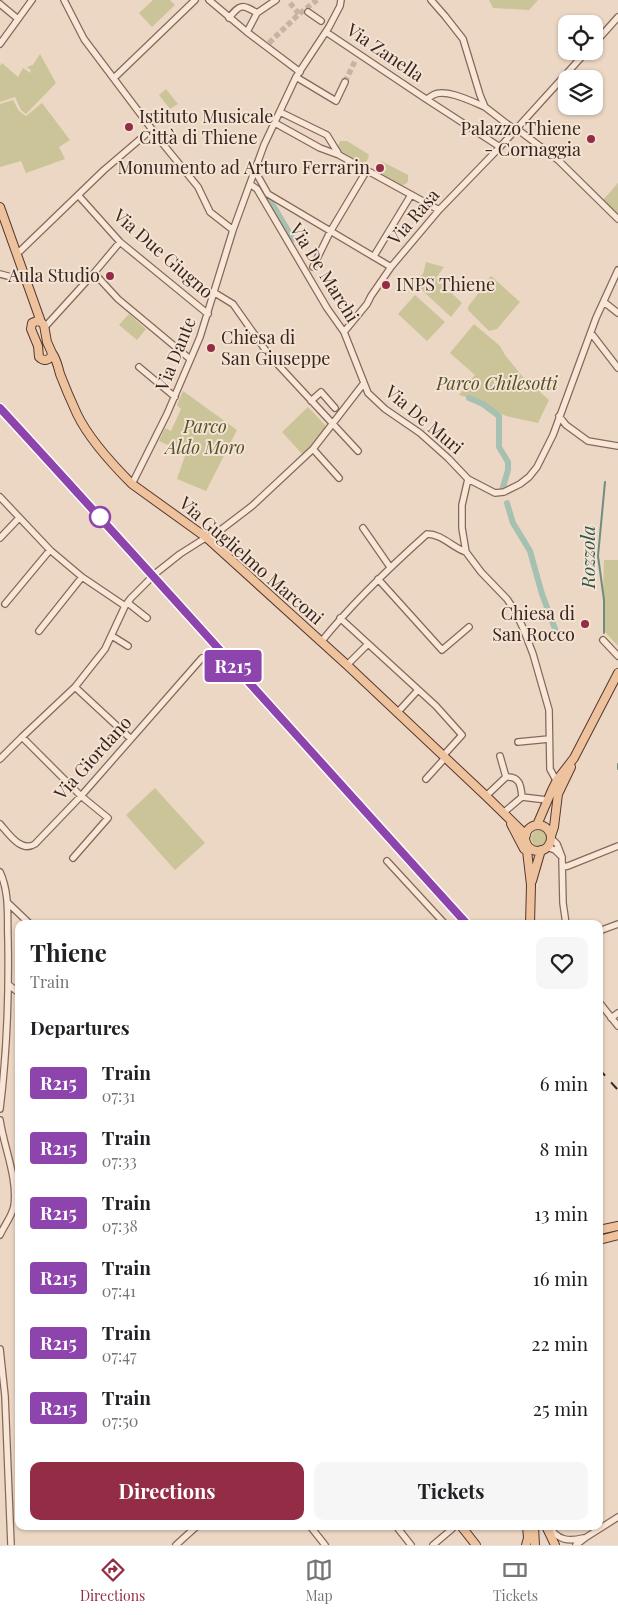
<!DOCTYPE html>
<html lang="en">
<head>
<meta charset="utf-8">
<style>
  body { margin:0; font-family:"Playfair Display",serif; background:#f6f6f6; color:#202124; height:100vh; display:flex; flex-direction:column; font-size:19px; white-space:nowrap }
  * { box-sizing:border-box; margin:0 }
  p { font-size:16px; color:#757577 }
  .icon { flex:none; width:28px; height:28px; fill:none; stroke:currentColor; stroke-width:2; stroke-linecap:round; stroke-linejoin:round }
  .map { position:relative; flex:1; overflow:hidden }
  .drawer { position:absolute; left:15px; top:920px; width:588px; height:610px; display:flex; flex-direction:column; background:#fff; border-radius:10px; box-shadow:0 1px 4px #0004 }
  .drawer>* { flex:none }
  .badge { padding:0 10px; border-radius:4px; font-size:18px; line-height:32px }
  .controls { position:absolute; left:558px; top:15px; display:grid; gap:10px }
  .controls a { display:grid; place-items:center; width:45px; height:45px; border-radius:10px; background:#fff; box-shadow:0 1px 4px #0004; font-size:25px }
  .map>.badge { position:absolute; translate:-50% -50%; box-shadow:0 0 0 2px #fff }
  h2 { padding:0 15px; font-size:19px; line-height:45px }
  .round { display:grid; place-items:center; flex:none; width:52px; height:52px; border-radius:10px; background:#f6f6f6 }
  .overview { display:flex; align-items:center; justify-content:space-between; height:85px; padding:0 15px }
  h1 { font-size:24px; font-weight:700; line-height:38px }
  .cta { display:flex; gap:10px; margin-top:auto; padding:10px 15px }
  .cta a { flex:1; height:58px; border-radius:10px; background:#932d46; color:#fff; font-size:20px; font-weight:700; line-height:58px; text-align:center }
  .cta a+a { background:#f6f6f6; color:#202124 }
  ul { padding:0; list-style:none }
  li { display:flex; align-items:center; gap:15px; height:65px; padding:0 15px }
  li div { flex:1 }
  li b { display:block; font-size:19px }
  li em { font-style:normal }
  li .badge { min-width:55px; font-weight:700; text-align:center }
  .menu { display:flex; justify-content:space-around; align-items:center; height:70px; border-top:1px solid #e0e0e0; background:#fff; font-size:14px; color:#757577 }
  .menu a { display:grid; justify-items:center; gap:2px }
  .menu .on { color:#932d46 }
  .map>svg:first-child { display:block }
</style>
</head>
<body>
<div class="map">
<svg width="618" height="1545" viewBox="0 0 618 1545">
  <rect width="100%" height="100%" fill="#ecd7c4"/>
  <path fill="#cac498" d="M153 0H170L175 5 152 27 139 13Z
    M489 0H538L529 10 493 8Z
    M40 54 56 83 26 114 21 110 15 97 0 102V66L2 63 18 77 23 68 30 73 31 70 27 67 33 65Z
    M166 89 178 104 170 109 159 95Z
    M13 100 19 111 26 116 42 103 70 140 59 147 65 159 26 173 21 161 0 167V104Z
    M340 141H347L368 154 369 155 367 161 363 163 340 151 338 146Z
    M381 161 408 175V181L406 184 402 185 376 171V166Z
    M618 183V213L603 200Z
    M426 262 444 267 436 278 462 303 451 317 412 281 423 274Z
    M491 276 520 302 497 329 489 331 468 310V307Z
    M415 295 445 322 427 341 398 314Z
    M129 314 146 329 137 340 119 325Z
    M474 324 500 346 505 355 522 376 549 400 538 423 506 416 494 410 484 402 459 395 475 375 450 353Z
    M183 391 237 430 206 491 177 479 186 453 159 441 165 428 171 431 181 409 177 405Z
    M308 407 326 426 317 439 303 455 282 432Z
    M604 560H618V646L605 632 603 597Z
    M155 788 205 843 175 870 126 815Z
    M531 838a8 8 0 1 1 16 0a8 8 0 1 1-16 0Z"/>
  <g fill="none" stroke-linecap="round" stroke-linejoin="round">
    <path stroke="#6d8e7e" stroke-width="2" d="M604 633V600L598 556 605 482
      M618 764V769"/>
    <path stroke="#a6c0b2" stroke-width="6" d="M264 190 293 239
      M469 398 483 404 499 416V447L508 462V470L503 487
      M507 503 513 523 530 551 542 594 558 637"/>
    <path stroke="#c8b3a3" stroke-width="5.5" stroke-dasharray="5.5 3" stroke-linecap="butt" d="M290 3 299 14
      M269 43 299 14 317 0
      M345 82 355 61"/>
    <g stroke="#86685b" stroke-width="8">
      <path id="minor" d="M64 0 84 39 163 144 198 187 210 212 233 230
        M209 0 247 32 300 72
        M431 0 445 16 463 39 480 95 485 107 515 130 521 132 558 160 618 219
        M0 4 18 19
        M308 12 321 21
        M229 18C240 4 242 4 257 13L276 0
        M247 32 257 13
        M326 32 426 99C429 98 431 96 433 95 446 88 473 102 485 107
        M0 44 32 0
        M594 44 618 17
        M296 77 336 101 345 82
        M114 78 195 0
        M426 99 500 147
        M280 112 327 135 338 153
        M275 123 320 148 339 155 439 210
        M255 171 268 194 391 267
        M250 184 257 189 327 308 344 332 368 393 385 409 420 433 448 458 468 479 495 493 504 492 520 484 529 477 537 467 553 435 596 318 618 270
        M78 195 120 242 208 314
        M17 254 104 170 152 129
        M374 256 411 195
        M313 267 330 232 367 170
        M94 273 118 299 190 359
        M0 274 27 281
        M215 293 233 304 269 355 358 451
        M604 302 618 313
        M44 328 94 273 120 242
        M344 332 367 304 371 296 391 267 439 210 500 147 587 51
        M591 333 618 368
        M139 367 175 397
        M311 401 321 392 335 408
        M559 416 566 425 588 441 618 446
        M313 449 339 478
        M468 479 462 505V528L466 552 481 572 507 599 515 611 523 628 533 654 549 710 550 769 557 782
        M132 484 167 414 200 337 233 230 264 145 296 77 329 27 340 6 341 0
        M0 497 50 550 82 577 125 606
        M363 528 390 567
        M0 538 19 518
        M378 579 442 650 469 627
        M128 603 147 618
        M5 604 50 550
        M340 618 436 706 462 735 443 756
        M39 631 82 577
        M112 636 128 646
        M603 640 618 656
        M321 642C353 602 389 568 427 534 442 534 453 548 466 552
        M347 665 368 644
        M75 687 131 739
        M397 713 418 690
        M22 737 81 796 108 818 73 858
        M518 742 549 739
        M500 756 506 777
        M0 759 22 737 75 687 105 649 125 606 131 598 156 573 180 554 202 540 214 535 252 506 313 449 364 383
        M426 779 445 758
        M486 796 506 777C520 776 521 786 522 797
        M522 797 547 800
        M503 813 522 797
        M0 824C9 834 21 853 35 844L81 796 202 658
        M551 838 557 844 562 857 563 903 566 924
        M547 847 555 850 562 857
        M387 861 445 924
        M563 867 568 866 618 846
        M0 872C10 894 7 917 8 940 9 997 7 1052 0 1109
        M8 903 30 924
        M599 931 618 924
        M9 985 19 993
        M599 1002 618 1026
        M611 1018 618 1013
        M0 1120C4 1148 18 1178 14 1206 12 1216 4 1226 0 1235
        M0 1349 5 1396 11 1545
        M310 1526 325 1545
        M396 1526 411 1545
        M549 1526C557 1540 568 1542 583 1538
        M176 1545 197 1526
        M433 1545 452 1529
        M576 1545 585 1538 618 1517"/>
    </g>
    <g stroke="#54382f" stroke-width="10">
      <path id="major" d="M0 207 41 322
        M37 321 41 322 44 325 47 342 52 353 51 357C47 361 43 361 39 357L38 346 31 329 32 323Z
        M52 353C57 360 58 367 60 374 65 387 71 401 77 414 88 437 113 465 132 484L207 538 347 665 486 796 526 835
        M511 824 524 849
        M537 825 552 790 557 780 574 758 618 673
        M525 838a13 13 0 1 1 26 0a13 13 0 1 1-26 0Z
        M551 836 554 827 558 794 571 767
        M526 842 531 885 530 924
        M532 881 541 850
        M599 1230 618 1226
        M599 1240 618 1235
        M461 1526 476 1545
        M534 1526 535 1545
        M546 1526 555 1545
        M526 1545 528 1538 527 1526"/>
    </g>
    <use href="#minor" stroke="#f8e6d7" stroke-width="5.5"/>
    <use href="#major" stroke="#eec29d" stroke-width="8"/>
    <path stroke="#37251f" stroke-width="2" stroke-dasharray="9 9" stroke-linecap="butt" d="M0 408C156 579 311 752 467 924
      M599 1069 618 1090"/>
  </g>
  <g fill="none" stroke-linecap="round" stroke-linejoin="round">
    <g stroke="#fff" stroke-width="11">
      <path id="line" d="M0 408C157 579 311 752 467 924"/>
    </g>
    <use href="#line" stroke="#8e44ad" stroke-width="8"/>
  </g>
  <g fill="#932d46" stroke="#f4e3d3" stroke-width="2">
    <circle cx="129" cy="127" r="5"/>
    <circle cx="591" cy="139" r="5"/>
    <circle cx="380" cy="168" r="5"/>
    <circle cx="110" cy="276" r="5"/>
    <circle cx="386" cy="285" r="5"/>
    <circle cx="211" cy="348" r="5"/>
    <circle cx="585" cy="624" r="5"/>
  </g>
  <circle fill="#fff" stroke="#8e44ad" stroke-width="2.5" cx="100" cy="517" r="10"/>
  <g text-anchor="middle" stroke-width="4" stroke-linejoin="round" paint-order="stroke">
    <g font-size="18" fill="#37251f" stroke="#f4e3d3">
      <text transform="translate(385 53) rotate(34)" y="6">Via Zanella</text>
      <text transform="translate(414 217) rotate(-49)" y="6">Via Rasa</text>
      <text transform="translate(163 254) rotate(41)" y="6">Via Due Giugno</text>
      <text transform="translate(324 273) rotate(58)" y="6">Via De Marchi</text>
      <text transform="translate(176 354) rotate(-68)" y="6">Via Dante</text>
      <text transform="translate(424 420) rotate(40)" y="6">Via De Muri</text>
      <text transform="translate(251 561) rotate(41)" y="6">Via Guglielmo Marconi</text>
      <text transform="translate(93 758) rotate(-48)" y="6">Via Giordano</text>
    </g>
    <g font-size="18" fill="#37251f" stroke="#f4e3d3" text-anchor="end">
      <text x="139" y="123" text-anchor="start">Istituto Musicale<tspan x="139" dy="21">Città di Thiene</tspan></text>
      <text x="581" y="135">Palazzo Thiene<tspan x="581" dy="21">- Cornaggia</tspan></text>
      <text x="370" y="174">Monumento ad Arturo Ferrarin</text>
      <text x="100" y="282">Aula Studio</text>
      <text x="396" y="291" text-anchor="start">INPS Thiene</text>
      <text x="221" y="344" text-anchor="start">Chiesa di<tspan x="221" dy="21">San Giuseppe</tspan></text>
      <text x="575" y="620">Chiesa di<tspan x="575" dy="21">San Rocco</tspan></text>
    </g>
    <g font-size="18" font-style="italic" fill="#525326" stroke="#f4e3d3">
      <text x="497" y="390">Parco Chilesotti</text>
      <text x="205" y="433">Parco<tspan x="205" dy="21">Aldo Moro</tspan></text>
    </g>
    <g font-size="19" font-style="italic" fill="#2e564a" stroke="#f4e3d3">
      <text transform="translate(588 557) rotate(-90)" y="7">Rozzola</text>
    </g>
  </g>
</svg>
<div class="controls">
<a><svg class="icon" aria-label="locate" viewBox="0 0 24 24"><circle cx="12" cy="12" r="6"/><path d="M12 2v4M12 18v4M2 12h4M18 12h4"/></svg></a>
<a><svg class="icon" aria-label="layers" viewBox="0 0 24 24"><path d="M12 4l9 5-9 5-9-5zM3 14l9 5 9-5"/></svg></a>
</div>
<b class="badge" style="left:233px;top:666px;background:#8e44ad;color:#fff">R215</b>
<section class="drawer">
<div class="overview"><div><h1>Thiene</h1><p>Train</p></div><a class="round"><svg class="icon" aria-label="heart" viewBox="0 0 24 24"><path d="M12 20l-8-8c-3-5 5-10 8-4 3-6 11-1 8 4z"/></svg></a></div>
<h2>Departures</h2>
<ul>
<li><span class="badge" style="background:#8e44ad;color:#fff">R215</span><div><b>Train</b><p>07:31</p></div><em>6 min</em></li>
<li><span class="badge" style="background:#8e44ad;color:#fff">R215</span><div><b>Train</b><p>07:33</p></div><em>8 min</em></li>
<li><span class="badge" style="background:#8e44ad;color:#fff">R215</span><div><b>Train</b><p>07:38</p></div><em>13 min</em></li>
<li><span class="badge" style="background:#8e44ad;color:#fff">R215</span><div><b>Train</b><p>07:41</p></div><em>16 min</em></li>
<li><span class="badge" style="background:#8e44ad;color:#fff">R215</span><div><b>Train</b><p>07:47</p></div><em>22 min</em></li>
<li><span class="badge" style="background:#8e44ad;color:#fff">R215</span><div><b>Train</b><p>07:50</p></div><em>25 min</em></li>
</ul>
<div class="cta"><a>Directions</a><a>Tickets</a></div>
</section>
</div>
<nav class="menu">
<a class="on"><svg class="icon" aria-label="directions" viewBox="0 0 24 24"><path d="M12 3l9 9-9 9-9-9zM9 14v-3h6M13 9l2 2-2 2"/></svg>Directions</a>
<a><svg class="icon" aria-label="map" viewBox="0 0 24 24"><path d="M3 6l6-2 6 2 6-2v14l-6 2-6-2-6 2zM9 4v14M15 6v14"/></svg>Map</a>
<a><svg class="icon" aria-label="tickets" viewBox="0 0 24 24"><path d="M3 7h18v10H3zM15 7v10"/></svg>Tickets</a>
</nav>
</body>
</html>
